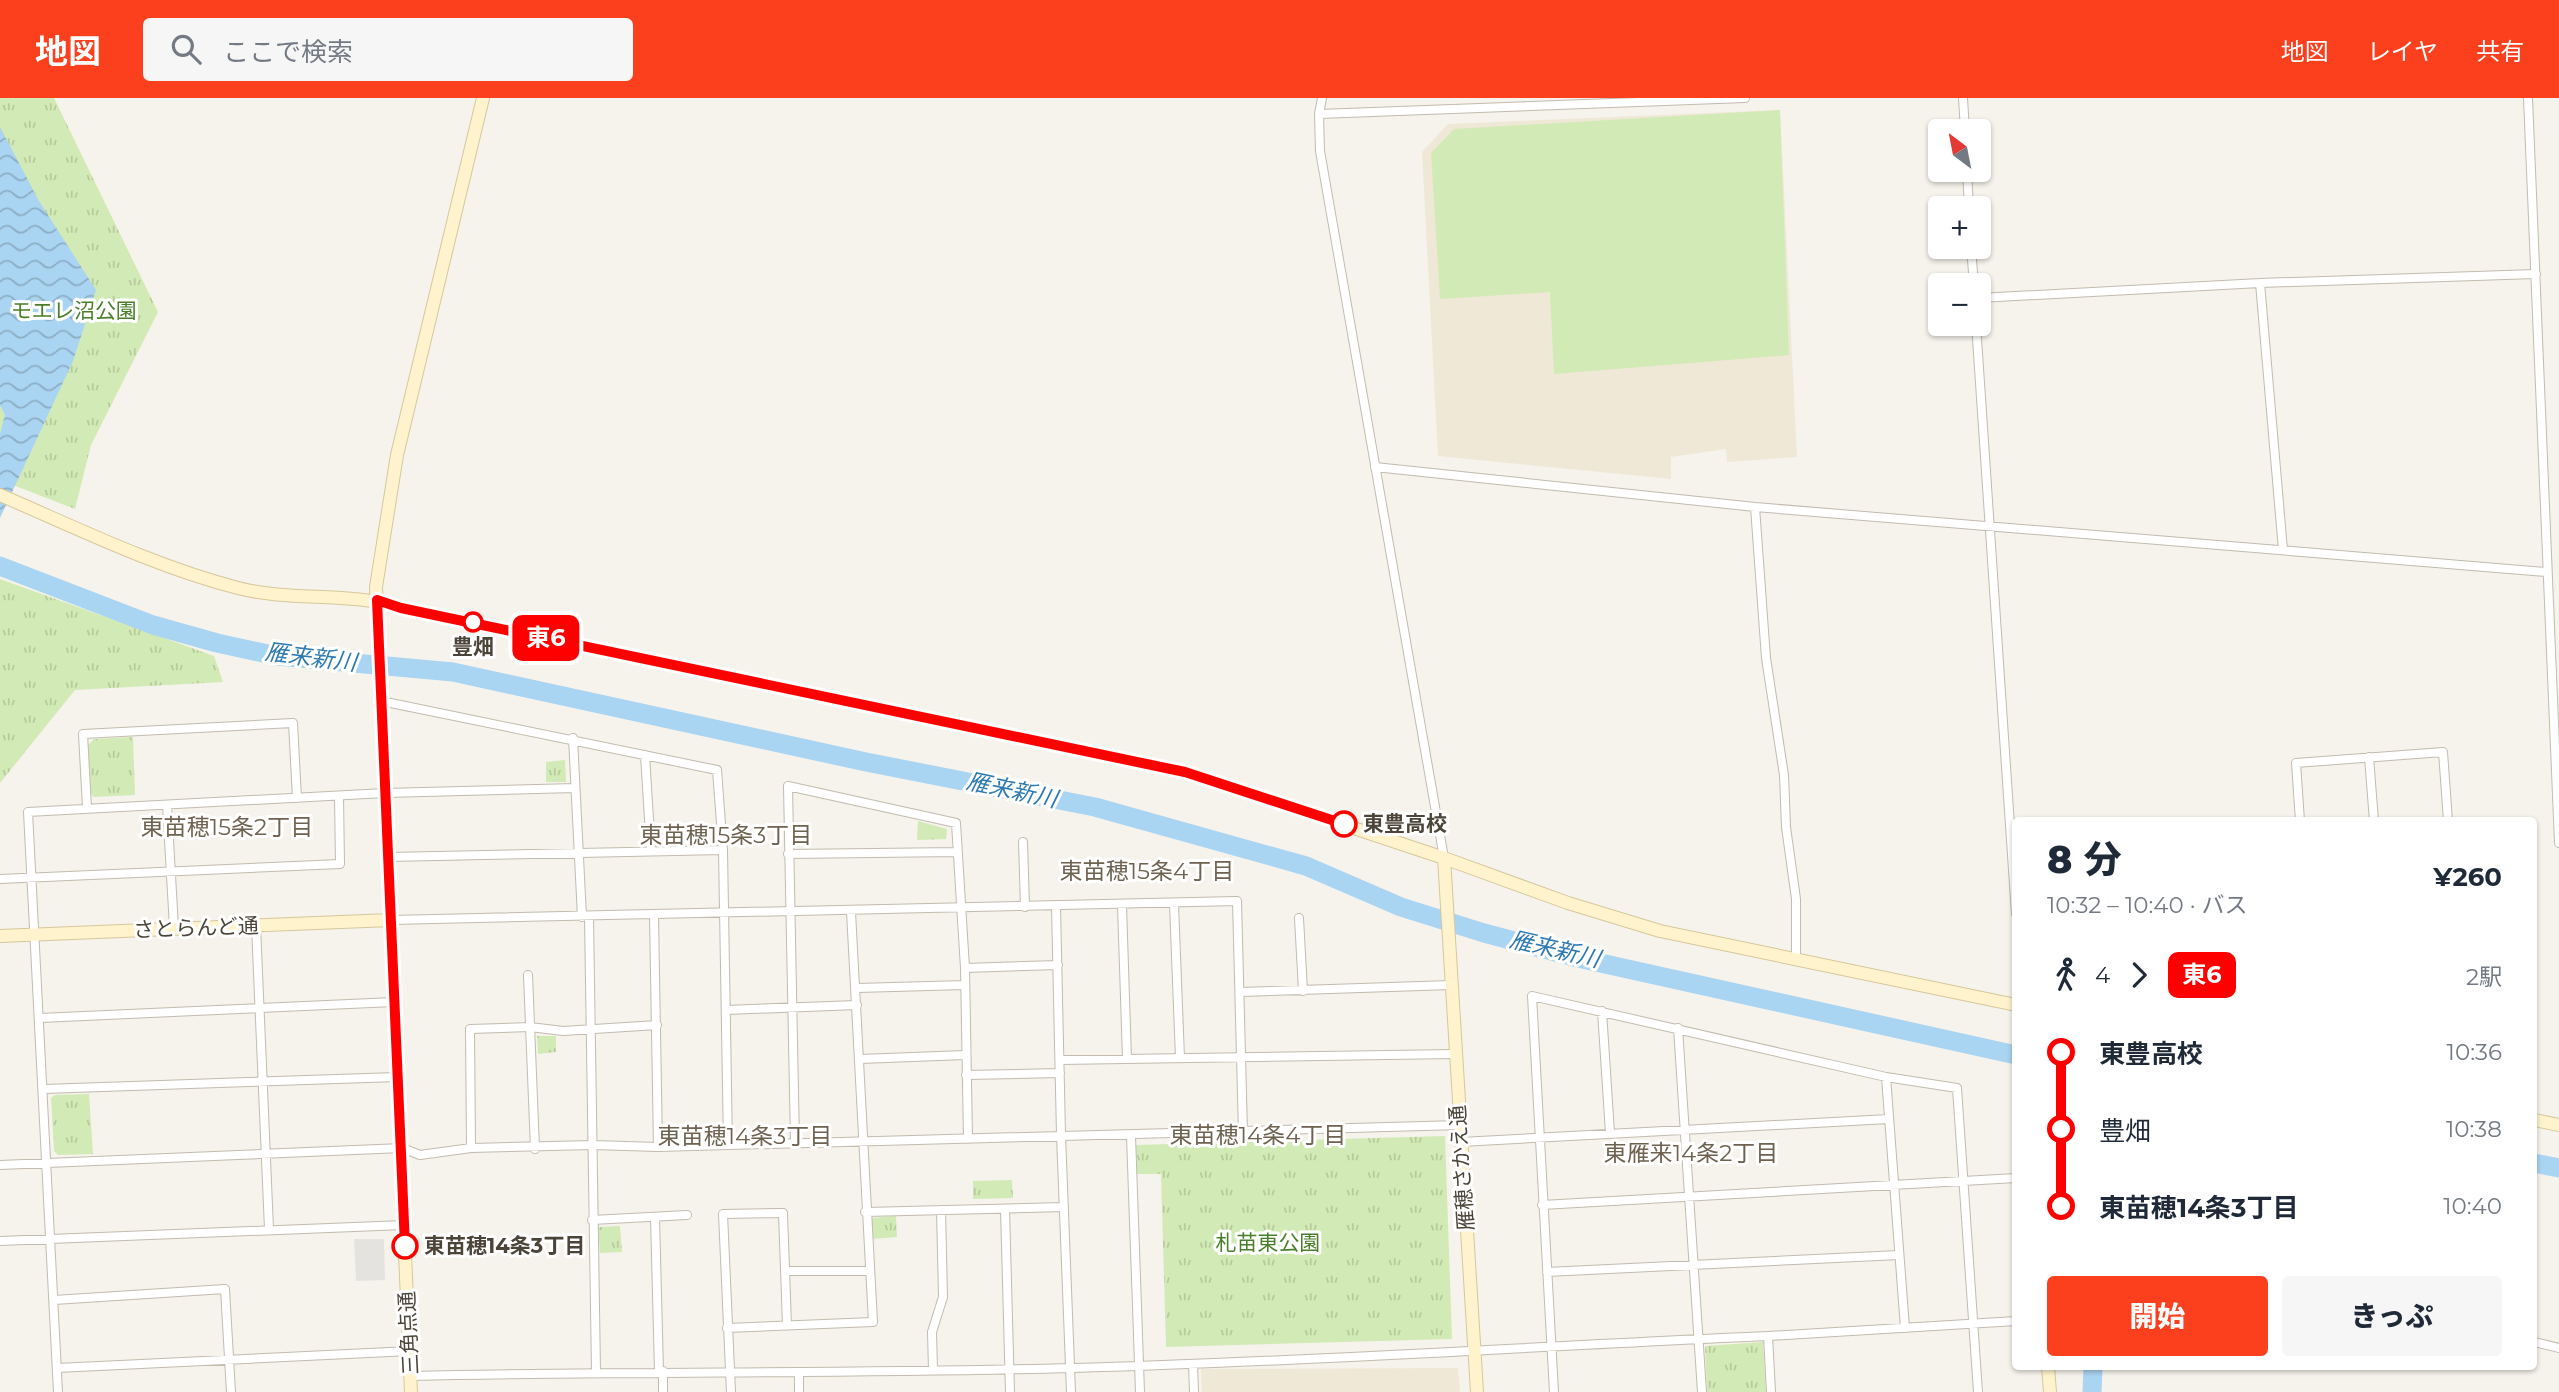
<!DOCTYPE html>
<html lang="ja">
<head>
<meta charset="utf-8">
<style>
  body { margin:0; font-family:Montserrat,"Noto Sans JP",sans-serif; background:#f6f6f7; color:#1f2937; height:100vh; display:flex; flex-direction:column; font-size:26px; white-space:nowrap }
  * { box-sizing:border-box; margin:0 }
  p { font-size:23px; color:#747a83 }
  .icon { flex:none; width:38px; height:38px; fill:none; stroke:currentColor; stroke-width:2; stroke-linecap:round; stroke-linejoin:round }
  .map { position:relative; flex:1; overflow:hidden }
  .panel { position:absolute; left:2012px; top:719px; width:525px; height:553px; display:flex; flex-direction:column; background:#fff; border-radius:7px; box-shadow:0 2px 5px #0004 }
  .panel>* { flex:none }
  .badge { padding:0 14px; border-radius:10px; font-size:24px; line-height:46px }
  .needle { width:46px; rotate:328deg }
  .controls { position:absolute; left:1928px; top:21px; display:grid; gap:14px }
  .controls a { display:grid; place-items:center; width:63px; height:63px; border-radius:7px; background:#fff; box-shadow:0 2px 5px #0004; font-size:35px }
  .map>.badge { position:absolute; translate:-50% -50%; box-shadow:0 0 0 4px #fff }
  .legs { display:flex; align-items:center; gap:10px; height:77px; padding:0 35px; font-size:23px }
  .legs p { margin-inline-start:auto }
  .head { display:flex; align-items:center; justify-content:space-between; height:119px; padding:0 35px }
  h1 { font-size:38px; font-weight:800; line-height:52px }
  .cta { display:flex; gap:14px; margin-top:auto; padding:14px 35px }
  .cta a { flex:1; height:80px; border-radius:7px; background:#fc3f1d; color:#fff; font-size:28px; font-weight:800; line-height:80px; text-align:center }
  .cta a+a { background:#f6f6f7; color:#1f2937 }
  ul { padding:0 35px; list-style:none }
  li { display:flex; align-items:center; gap:24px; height:77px; font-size:26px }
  li i { display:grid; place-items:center; width:10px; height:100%; margin:0 9px; background:currentColor }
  li i::after { content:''; width:18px; height:18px; margin:-9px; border:5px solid; border-radius:50%; background:#fff }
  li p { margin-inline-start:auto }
  li:first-child i { background:linear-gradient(#0000 50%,currentColor 0) }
  li:last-child i { background:linear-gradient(currentColor 50%,#0000 0) }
  header { display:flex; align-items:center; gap:42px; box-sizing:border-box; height:98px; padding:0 35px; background:#fc3f1d; color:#fff }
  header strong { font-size:33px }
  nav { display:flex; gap:38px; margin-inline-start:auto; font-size:24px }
  .search { width:490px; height:63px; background:#f6f6f7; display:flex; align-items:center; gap:18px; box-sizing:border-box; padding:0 24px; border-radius:7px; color:#747a83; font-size:26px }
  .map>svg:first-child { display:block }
</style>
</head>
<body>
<header>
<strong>地図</strong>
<div class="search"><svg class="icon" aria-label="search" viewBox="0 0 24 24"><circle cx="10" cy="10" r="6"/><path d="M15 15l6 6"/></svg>ここで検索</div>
<nav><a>地図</a><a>レイヤ</a><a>共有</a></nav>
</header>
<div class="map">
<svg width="2559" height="1294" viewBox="0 0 2559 1294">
  <defs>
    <pattern id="grass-tufts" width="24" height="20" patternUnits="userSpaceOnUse" patternTransform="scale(1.75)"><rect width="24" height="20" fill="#d2eab5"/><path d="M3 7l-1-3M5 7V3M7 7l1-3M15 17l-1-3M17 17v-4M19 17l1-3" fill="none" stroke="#b6ca9c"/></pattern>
    <pattern id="water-waves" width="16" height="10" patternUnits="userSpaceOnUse" patternTransform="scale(1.75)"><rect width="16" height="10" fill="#a9d4f2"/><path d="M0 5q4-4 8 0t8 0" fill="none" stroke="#8caec5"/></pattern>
  </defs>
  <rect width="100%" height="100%" fill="#f6f3ec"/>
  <path fill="#efe8d6" d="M1780 12 1797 359 1727 364 1726 351 1671 359V381L1438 358 1422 54 1448 26Z
    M1458 1270 1460 1294H1202L1201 1271Z"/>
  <path fill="url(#grass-tufts)" d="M0 0H54L158 214 91 347 75 411 0 382Z
    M0 481 214 558 223 584 75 592 0 685Z
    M133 639 135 697 94 699 90 695 88 647 94 641Z
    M565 662 566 684H546V664Z
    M918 723 947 731 946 741 917 742Z
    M556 938V954L538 956 537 938Z
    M89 996 93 1056 58 1057 54 1053 51 1000 55 997Z
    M1445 1038 1452 1241 1166 1249 1161 1076H1137L1136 1047Z
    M1012 1082 1013 1100 973 1101V1083Z
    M896 1118 897 1139 872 1141 871 1120Z
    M620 1128 622 1154 600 1155 598 1129Z
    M1763 1244 1766 1294H1707L1705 1248Z"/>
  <path fill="#d2eab5" d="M1780 12 1789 257 1554 276 1550 194 1440 201 1431 55 1454 31Z"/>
  <path fill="#e5e3e0" d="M354 1141H384L385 1182 356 1183Z"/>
  <path fill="url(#water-waves)" d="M0 29 39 103 96 192 73 263 0 420V336L5 317 0 307Z"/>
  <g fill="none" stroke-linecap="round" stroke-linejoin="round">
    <path stroke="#a9d4f2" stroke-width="19" d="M0 468 153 527 217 545 277 558 453 574 866 664 1095 709 1306 768 1401 809 1484 835 1578 860 2016 957
      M2534 1065 2559 1070
      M2092 1294 2093 1269"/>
    <g stroke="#c2bbae" stroke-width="10">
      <path id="street" d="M1322 0 1319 16 1320 53 1444 760
        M1963 0 1965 33
        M2528 0 2559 745
        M1319 16 1745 0
        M1967 72 1969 110
        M1971 149 1974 187
        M2260 185 2283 452
        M1979 200 2260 185 2536 176
        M1976 226 2016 816
        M1375 369 1755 409 2546 474
        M1755 409 1766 560 1784 677 1786 729 1796 801V863
        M381 603 717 672 723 752 728 1047
        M573 640 582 819
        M645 657 651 753
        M2369 659 2374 723
        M167 707 174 830
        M87 710 83 636 293 625 297 700
        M2300 723 2296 665 2443 654 2448 723
        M1023 744 1025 809
        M788 756 958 754
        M388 759 723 752
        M0 781 340 766 339 698
        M1174 806 1180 960
        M1056 808 1061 1037 1071 1294
        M1122 808 1127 961
        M654 817 658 1049
        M589 819 596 1274
        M1299 820 1303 893
        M391 822 1237 803 1243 1035
        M256 828 269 1131
        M965 870 1058 867
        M528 877 535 1051
        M857 890 965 887
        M1240 894 1451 887
        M726 912 857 907
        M1602 913 1610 1035
        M40 920 394 904
        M1678 930 1702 1294
        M860 961 965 957
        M1060 962 1455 956
        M966 977 1060 975
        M1886 979 1905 1230
        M44 991 397 979
        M1131 1038 1140 1294
        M1461 1044 1889 1021
        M795 1045 788 688 956 725 965 870 968 1041
        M471 1050 470 931 530 929 563 933 657 927
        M0 1067 402 1050 420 1057 471 1050 593 1047 658 1049 1460 1027
        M1542 1107 2016 1080
        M1005 1111 1010 1294
        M865 1114 1064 1109
        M655 1119 659 1273
        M592 1122 687 1117
        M0 1143 404 1127
        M785 1173H870
        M1547 1174 1899 1157
        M54 1202 225 1191 231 1294
        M727 1230 873 1224 851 814
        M1768 1238 2016 1223
        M2534 1244 2559 1250
        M1193 1266 1194 1294
        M57 1270 410 1253
        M933 1272 932 1234 943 1199 941 1112
        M663 1273V1294
        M411 1278C631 1273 852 1276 1073 1270 1305 1264 1536 1248 1768 1238L1771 1294
        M58 1294 28 714 385 695 575 690
        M731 1294 723 1116 783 1115 787 1227
        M799 1294V1275
        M1554 1294 1532 898 1886 979 1957 990 1978 1294"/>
    </g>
    <g stroke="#d6c79b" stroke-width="14">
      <path id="secondary" d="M0 397C77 430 156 469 238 490 292 504 349 493 401 510L1185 674 1444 760 1568 805 1660 833 2016 907
        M1444 760 1477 1294
        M0 838 391 822
        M2534 1022 2559 1027
        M2048 1269 2050 1294
        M411 1294 376 489 397 357 483 0"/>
    </g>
    <use href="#street" stroke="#fff" stroke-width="8"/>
    <use href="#secondary" stroke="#fff3cd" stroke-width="12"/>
  </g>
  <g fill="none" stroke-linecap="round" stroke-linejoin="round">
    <g stroke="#fff" stroke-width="16">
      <path id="line-1" d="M405 1148 377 502 401 510 1185 674 1344 726"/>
    </g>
    <use href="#line-1" stroke="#f00" stroke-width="10"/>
  </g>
  <g fill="#fff" stroke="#f00" stroke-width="3.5">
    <circle cx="473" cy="524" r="9"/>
    <circle cx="1344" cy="726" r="12"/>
    <circle cx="405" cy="1148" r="12"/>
  </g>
  <g text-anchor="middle" stroke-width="6" stroke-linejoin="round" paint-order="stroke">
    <g font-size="21" fill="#4a7f2a" stroke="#fff">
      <text x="74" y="220">モエレ沼公園</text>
      <text x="1268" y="1152">札苗東公園</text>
    </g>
    <g font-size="21" font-weight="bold" fill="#4b4439" stroke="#fff" text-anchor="start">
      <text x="473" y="556" text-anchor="middle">豊畑</text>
      <text x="1363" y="733">東豊高校</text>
      <text x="424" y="1155">東苗穂14条3丁目</text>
    </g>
    <g font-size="21" fill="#4b4439" stroke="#fff">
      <text transform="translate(196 830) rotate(-2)" y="7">さとらんど通</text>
      <text transform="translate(1462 1070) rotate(-94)" y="7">雁穂さかえ通</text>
      <text transform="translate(409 1235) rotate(-93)" y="7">三角点通</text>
    </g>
    <g font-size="23" font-style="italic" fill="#2e7ab2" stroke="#fff">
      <text transform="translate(311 559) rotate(7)" y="8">雁来新川</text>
      <text transform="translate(1012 692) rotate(12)" y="8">雁来新川</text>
      <text transform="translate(1555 851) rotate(13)" y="8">雁来新川</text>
    </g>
    <g font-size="23" fill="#6e6250" stroke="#fff">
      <text x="227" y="737">東苗穂15条2丁目</text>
      <text x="726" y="745">東苗穂15条3丁目</text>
      <text x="1147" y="781">東苗穂15条4丁目</text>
      <text x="1258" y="1045">東苗穂14条4丁目</text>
      <text x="745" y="1046">東苗穂14条3丁目</text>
      <text x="1691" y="1063">東雁来14条2丁目</text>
    </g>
  </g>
</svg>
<div class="controls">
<a><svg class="needle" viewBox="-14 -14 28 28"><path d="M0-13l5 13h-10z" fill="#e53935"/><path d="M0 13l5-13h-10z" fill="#747a83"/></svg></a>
<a>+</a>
<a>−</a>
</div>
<b class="badge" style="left:546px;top:540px;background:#f00;color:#fff">東6</b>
<section class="panel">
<div class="head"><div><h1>8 分</h1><p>10:32 – 10:40 · バス</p></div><b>¥260</b></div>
<div class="legs"><svg class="icon" aria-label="walk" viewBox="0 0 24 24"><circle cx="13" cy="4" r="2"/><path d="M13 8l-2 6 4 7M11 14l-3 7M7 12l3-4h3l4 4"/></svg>4<svg class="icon" aria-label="forward" viewBox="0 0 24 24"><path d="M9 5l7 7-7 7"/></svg><b class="badge" style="background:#f00;color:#fff">東6</b><p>2駅</p></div>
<ul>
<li><i style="color:#f00"></i><b>東豊高校</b><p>10:36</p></li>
<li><i style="color:#f00"></i><span>豊畑</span><p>10:38</p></li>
<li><i style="color:#f00"></i><b>東苗穂14条3丁目</b><p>10:40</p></li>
</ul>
<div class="cta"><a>開始</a><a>きっぷ</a></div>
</section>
</div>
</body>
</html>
